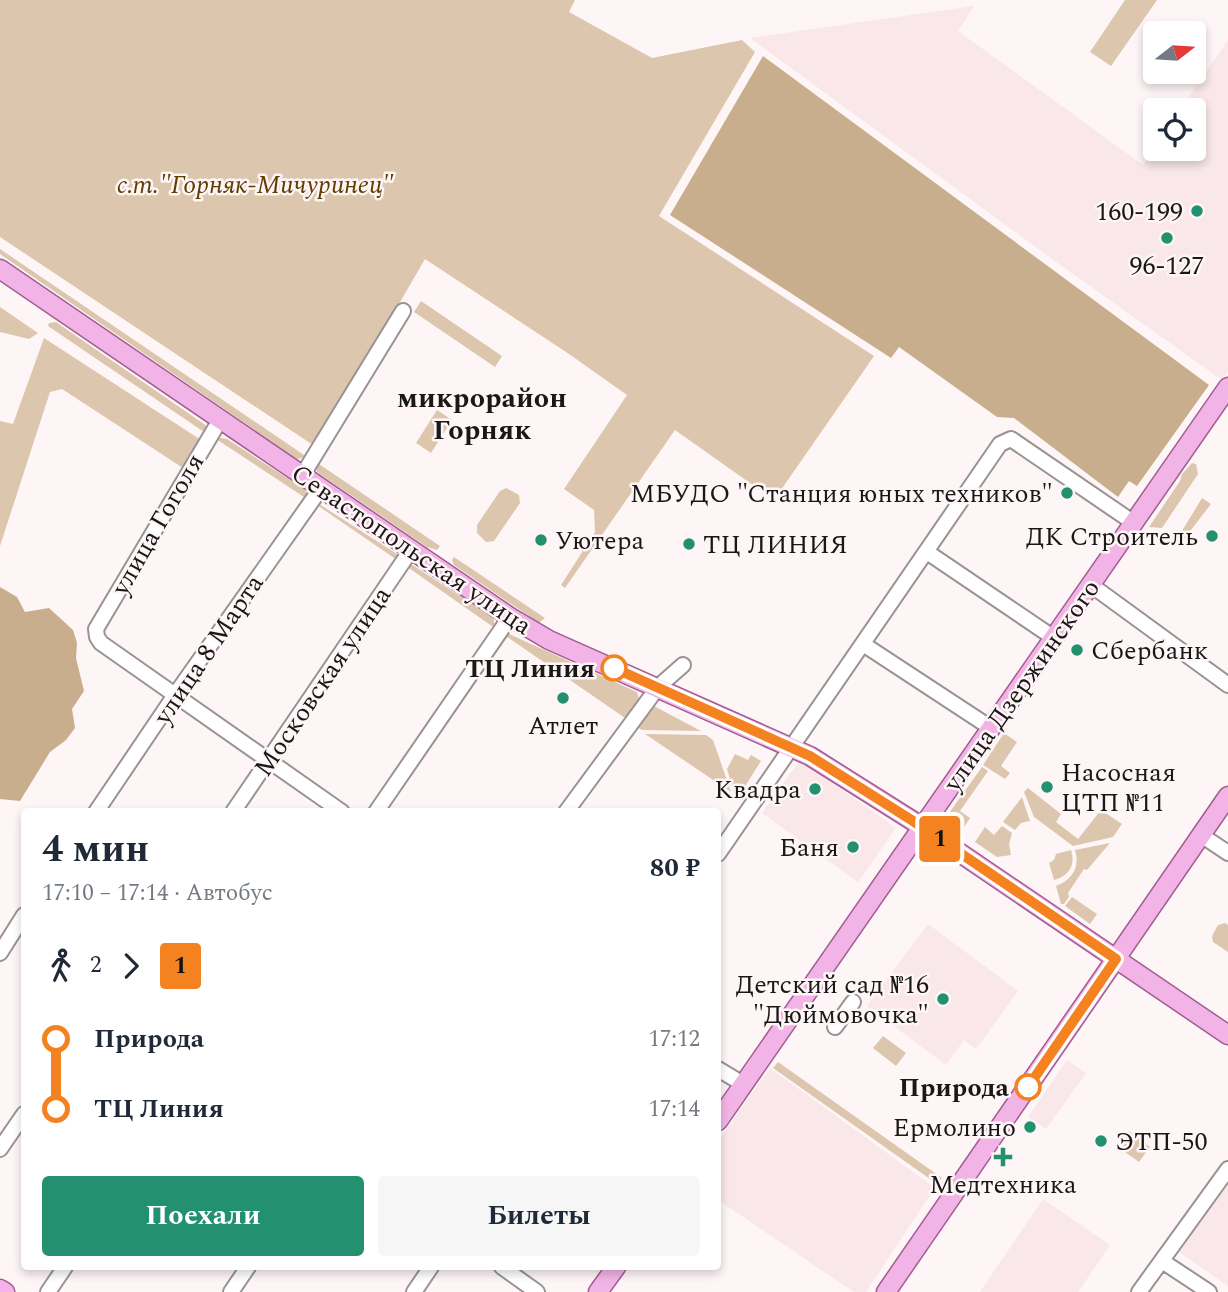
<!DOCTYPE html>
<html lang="ru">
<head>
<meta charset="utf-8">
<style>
  body { margin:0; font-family:Spectral,serif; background:#f6f6f7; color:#1f2937; height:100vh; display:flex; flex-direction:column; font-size:26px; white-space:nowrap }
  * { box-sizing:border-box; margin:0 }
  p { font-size:23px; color:#747a83 }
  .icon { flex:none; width:38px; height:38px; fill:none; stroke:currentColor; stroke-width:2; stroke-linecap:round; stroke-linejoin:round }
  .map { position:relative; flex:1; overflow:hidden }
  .side { position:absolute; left:21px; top:808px; width:700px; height:462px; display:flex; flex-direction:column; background:#fff; border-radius:7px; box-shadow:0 4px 10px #0003 }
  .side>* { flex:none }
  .badge { padding:0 14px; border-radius:5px; font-size:24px; line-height:46px }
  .needle { width:46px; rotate:73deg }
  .tools { position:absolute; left:1143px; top:21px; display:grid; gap:14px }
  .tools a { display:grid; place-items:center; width:63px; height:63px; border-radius:7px; background:#fff; box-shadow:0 4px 10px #0003; font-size:35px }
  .map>.badge { position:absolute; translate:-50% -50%; box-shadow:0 0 0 4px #fff }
  .legs { display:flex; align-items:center; gap:10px; height:77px; padding:0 21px; font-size:23px }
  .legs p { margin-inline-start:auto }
  .summary { display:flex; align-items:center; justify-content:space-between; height:119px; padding:0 21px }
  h1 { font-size:38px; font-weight:700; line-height:52px }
  .action { display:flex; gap:14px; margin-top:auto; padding:14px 21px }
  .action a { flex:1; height:80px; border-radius:7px; background:#239070; color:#fff; font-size:28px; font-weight:700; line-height:80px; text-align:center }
  .action a+a { background:#f6f6f7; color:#1f2937 }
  ul { padding:0 21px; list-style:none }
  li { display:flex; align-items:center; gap:24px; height:70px; font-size:26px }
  li i { display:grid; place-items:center; width:10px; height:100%; margin:0 9px; background:currentColor }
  li i::after { content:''; width:18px; height:18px; margin:-9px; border:5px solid; border-radius:50%; background:#fff }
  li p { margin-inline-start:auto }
  li:first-child i { background:linear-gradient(#0000 50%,currentColor 0) }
  li:last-child i { background:linear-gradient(currentColor 50%,#0000 0) }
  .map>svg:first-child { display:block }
</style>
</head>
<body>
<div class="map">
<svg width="1228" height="1292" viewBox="0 0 1228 1292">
  <rect width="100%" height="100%" fill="#fef5f6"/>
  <path fill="#f9e7ea" d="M974 6 958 31 1143 165 1155 148 1194 149V110H1180L1228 40V371L1222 380 1055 261 750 38Z
    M800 760 896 828 858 882 762 813Z
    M928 924 1018 991 976 1049 964 1040 946 1065 867 1006Z
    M1067 1060 1086 1073 1046 1129 1028 1117Z
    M770 1068 935 1188 866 1292H854L718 1200V1141Z
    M1228 1182V1286L1179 1252Z
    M1043 1199 1110 1245 1078 1292H980Z"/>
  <path fill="#dcc7ae" d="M0 0H575L569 12 652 58 742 40 755 52 659 216 874 356 774 500 675 430 565 588 561 585 595 532 594 510 564 489 627 395 569 354 425 259 316 447 0 237Z
    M1125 0H1157L1111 66 1090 52Z
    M0 249 307 457 297 459 0 254Z
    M421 301 502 356 495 367 414 312Z
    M0 307 38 333 29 339 0 332Z
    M56 322 204 424 207 427V434L48 326 49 323Z
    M44 338 201 440 183 468 62 389 50 392 0 546V421L13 424Z
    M437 410 452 420 431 453 416 443Z
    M213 437 227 439 304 489 307 493V499Z
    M316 462 440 546 437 550 427 547 317 472Z
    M1192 463 1196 464 1198 474 1162 528 1149 527 1180 481 1182 474Z
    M506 488 519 495 520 503 494 541 486 542 477 533V525L500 491Z
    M1202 498 1211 504 1181 543 1174 544Z
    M316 502 400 556V562L314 503Z
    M454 557 545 618 539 623 454 565 452 560Z
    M411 564 493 618 496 629 406 566Z
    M507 633 637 692 640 702 628 720 503 634Z
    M650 704 701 731 642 730 635 726Z
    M1004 733 1017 742 1001 766 1010 773 1005 779 983 765Z
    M645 734 706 735 713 740 731 792Z
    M735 754 748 760 751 755 761 761 739 796 734 793 727 769Z
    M982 767 988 771 960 811 970 818 961 832 944 820Z
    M1028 788 1061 814 1056 822 1078 839 1101 810 1122 824 1113 837 1073 846 1034 817 1024 792Z
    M1022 797 1030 821 1021 823 1015 830 1003 822Z
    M1002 826 1012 833 1009 844 1011 855 997 857 975 842 985 827 994 835Z
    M1110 843 1087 870 1084 869 1068 893 1069 897 1064 904H1061L1056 886C1073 879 1080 867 1075 850Z
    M1071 850C1076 865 1069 876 1054 880L1049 863 1054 860 1056 854Z
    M1072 897 1097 914 1090 924 1065 906Z
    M1225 923 1228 925V952L1213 942 1212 936 1218 925Z
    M883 1036 906 1053 896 1066 873 1048Z
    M778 1062 942 1178 937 1184 773 1068Z
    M1129 1131 1150 1147 1139 1162 1118 1147Z"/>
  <path fill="#c9ae8e" d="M763 56 1209 385 1137 486 1129 481 1118 497 1014 418 997 417 899 347 891 358 670 215Z
    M0 587 17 597 25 612 49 608 73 630 77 643 76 658 84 691 72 709 75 728 66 740 50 752 20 801 0 799Z"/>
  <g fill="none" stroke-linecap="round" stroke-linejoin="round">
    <g stroke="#9a9293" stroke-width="18">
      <path id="minor" d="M220 420 96 629 97 637 101 643 342 812
        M302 476 403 311
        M927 552 1054 638
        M1091 585 1228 685
        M863 644 991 728
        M96 812 175 695 321 488
        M233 812 411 550
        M376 812 510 617
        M566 812 658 687 683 665
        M1201 835 1228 853
        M718 854 1000 444 1011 439 1134 523
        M0 953 24 915
        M835 1027 853 1002
        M718 1069 743 1084
        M0 1149 24 1114
        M1162 1261 1209 1292
        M502 1267 537 1292
        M48 1292 65 1267
        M231 1292 248 1267
        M414 1292 431 1267
        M1139 1292 1228 1169"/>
    </g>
    <g stroke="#a15d92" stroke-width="21">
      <path id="major" d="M0 269 510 617 549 640 810 756 913 821 1228 1035
        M718 1121 1228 387
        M0 1289 5 1292
        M598 1292 616 1267
        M886 1292 1228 796"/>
    </g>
    <use href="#minor" stroke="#fff" stroke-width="14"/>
    <use href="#major" stroke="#f2b4e6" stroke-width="18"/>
  </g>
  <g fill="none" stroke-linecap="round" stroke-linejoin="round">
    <g stroke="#fff" stroke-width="16">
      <path id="line-1" d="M614 668 810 756 913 821 1116 959 1028 1087"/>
    </g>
    <use href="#line-1" stroke="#f58220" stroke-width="10"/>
  </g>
  <g fill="#239070" stroke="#fef5f6" stroke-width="2.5">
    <circle cx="1197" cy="211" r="7"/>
    <circle cx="1167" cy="238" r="7"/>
    <circle cx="1067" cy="493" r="7"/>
    <circle cx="1212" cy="536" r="7"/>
    <circle cx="541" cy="540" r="7"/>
    <circle cx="689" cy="544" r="7"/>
    <circle cx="1077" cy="650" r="7"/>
    <circle cx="563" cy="698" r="7"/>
    <circle cx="1047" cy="787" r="7"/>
    <circle cx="815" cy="789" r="7"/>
    <circle cx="853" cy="847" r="7"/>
    <circle cx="943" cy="999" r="7"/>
    <circle cx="1030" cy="1127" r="7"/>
    <circle cx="1101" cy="1141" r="7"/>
    <path d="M999.5 1146.5h7v7h7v7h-7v7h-7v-7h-7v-7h7z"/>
  </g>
  <g fill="#fff" stroke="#f58220" stroke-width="3.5">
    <circle cx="614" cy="668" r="12"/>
    <circle cx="1028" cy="1087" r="12"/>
  </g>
  <g text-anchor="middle" stroke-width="5" stroke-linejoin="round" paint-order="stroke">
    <g font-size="26" font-style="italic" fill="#623d00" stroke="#fef5f6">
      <text x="255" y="193">с.т."Горняк-Мичуринец"</text>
    </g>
    <g font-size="26" fill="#1a1717" stroke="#fef5f6" text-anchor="end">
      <text x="1183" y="220">160-199</text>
      <text x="1167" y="274" text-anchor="middle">96-127</text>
      <text x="1053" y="502">МБУДО "Станция юных техников"</text>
      <text x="1198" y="545">ДК Строитель</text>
      <text x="555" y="549" text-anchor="start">Уютера</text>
      <text x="703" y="553" text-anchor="start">ТЦ ЛИНИЯ</text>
      <text x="1091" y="659" text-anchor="start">Сбербанк</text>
      <text x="563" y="734" text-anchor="middle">Атлет</text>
      <text x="1061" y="781" text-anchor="start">Насосная<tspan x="1061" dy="30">ЦТП №11</tspan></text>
      <text x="801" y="798">Квадра</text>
      <text x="839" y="856">Баня</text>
      <text x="929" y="993">Детский сад №16<tspan x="929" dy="30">"Дюймовочка"</tspan></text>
      <text x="1016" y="1136">Ермолино</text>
      <text x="1115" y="1150" text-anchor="start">ЭТП-50</text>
      <text x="1003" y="1193" text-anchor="middle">Медтехника</text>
    </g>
    <g font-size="26" fill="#1a1717" stroke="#fef5f6">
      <text transform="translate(157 524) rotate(-60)" y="9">улица Гоголя</text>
      <text transform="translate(412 549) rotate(34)" y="9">Севастопольская улица</text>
      <text transform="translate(208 649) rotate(-56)" y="9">улица 8 Марта</text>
      <text transform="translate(322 681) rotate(-56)" y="9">Московская улица</text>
      <text transform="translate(1021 685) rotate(-55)" y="9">улица Дзержинского</text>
    </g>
    <g font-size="26" font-weight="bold" fill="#1a1717" stroke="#fef5f6" text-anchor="end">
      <text x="595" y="677">ТЦ Линия</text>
      <text x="1009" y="1096">Природа</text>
    </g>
    <g font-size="28" font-weight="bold" fill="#1a1717" stroke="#fef5f6">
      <text x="482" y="407">микрорайон<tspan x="482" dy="32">Горняк</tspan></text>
    </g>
  </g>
</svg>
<div class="tools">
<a><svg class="needle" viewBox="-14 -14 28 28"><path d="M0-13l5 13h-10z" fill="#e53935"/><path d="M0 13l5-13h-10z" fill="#747a83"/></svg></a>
<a><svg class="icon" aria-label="locate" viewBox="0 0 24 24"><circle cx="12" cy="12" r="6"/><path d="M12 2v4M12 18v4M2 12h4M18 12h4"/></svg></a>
</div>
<b class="badge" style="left:940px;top:839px;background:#f58220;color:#111">1</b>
<section class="side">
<div class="summary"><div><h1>4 мин</h1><p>17:10 – 17:14 · Автобус</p></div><b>80 ₽</b></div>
<div class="legs"><svg class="icon" aria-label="walk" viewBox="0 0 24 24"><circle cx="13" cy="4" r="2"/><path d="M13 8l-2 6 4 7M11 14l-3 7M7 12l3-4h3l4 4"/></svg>2<svg class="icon" aria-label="forward" viewBox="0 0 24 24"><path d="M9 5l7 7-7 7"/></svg><b class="badge" style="background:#f58220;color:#111">1</b></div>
<ul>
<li><i style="color:#f58220"></i><b>Природа</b><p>17:12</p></li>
<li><i style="color:#f58220"></i><b>ТЦ Линия</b><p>17:14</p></li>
</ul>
<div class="action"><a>Поехали</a><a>Билеты</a></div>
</section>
</div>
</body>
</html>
